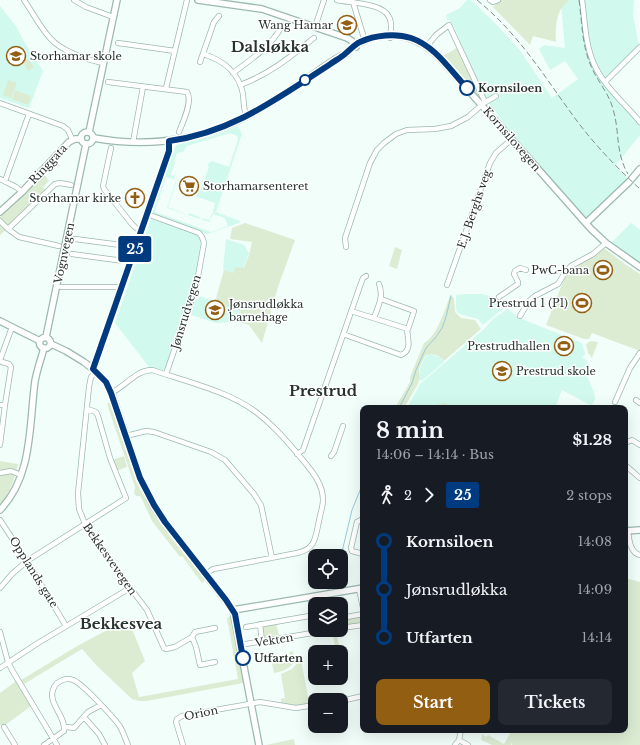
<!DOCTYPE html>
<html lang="en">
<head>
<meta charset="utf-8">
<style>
  body { margin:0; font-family:"Libre Baskerville",serif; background:#242831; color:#f1f3f6; height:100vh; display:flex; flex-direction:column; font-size:15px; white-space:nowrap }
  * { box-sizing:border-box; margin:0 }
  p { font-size:13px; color:#9ea1a6 }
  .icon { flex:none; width:22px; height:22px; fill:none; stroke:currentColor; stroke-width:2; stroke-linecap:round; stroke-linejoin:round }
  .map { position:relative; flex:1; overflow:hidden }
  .sheet { position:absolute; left:360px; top:405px; width:268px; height:328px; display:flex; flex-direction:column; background:#171b24; border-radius:8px; box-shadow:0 4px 16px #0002 }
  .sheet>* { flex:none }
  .badge { padding:0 8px; border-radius:3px; font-size:14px; line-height:26px }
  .tools { position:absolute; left:308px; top:549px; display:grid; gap:8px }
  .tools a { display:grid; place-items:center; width:40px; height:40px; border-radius:8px; background:#171b24; box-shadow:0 4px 16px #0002; font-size:20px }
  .map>.badge { position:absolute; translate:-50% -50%; box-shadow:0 0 0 2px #fff }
  .legs { display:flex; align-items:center; gap:6px; height:44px; padding:0 16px; font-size:13px }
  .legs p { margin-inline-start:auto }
  .summary { display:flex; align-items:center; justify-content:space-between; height:68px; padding:0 16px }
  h1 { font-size:22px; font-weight:700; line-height:30px }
  .cta { display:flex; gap:8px; margin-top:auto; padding:8px 16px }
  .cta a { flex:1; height:46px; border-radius:8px; background:#925f12; color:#fff; font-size:16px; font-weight:700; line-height:46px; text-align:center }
  .cta a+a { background:#242831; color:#f1f3f6 }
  ul { padding:0 16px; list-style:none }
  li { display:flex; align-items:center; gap:14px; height:48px; font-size:15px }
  li i { display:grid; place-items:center; width:6px; height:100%; margin:0 5px; background:currentColor }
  li i::after { content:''; width:10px; height:10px; margin:-5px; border:3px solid; border-radius:50%; background:#171b24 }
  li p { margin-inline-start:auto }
  li:first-child i { background:linear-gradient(#0000 50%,currentColor 0) }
  li:last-child i { background:linear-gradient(currentColor 50%,#0000 0) }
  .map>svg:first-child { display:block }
</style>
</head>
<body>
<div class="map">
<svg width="640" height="745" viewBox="0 0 640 745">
  <rect width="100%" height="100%" fill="#f2fefa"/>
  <path fill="#d1f9ed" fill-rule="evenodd" d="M467 0H471L493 21 519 49 552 98 578 79 565 61 550 70 539 49 544 45 565 48 561 4 571 0H634L633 15 639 46 603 83 640 125V135L615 166 630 181 588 222 513 137 483 95 455 29 449 20H447L446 15 460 8Z
    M0 6 16 26 23 40 43 71 29 108 0 98Z
    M238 126 242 134 216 212 240 221 239 223 207 234 152 214 176 145 213 136ZM230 133 237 136 238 139 229 167 212 161 208 164V166L209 167 200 191H198L197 195 195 196 215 203 213 213H212L209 220 203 218 202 220 199 218 200 217 189 213 188 215 168 207 177 180 174 179 175 176 171 175 175 163 179 164 174 162 177 153 183 152 187 146ZM166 177 176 180 167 208 209 222 213 214 225 218 228 226 211 232 155 212Z
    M151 219 197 234 201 241 192 291 168 364 165 369 162 370 149 367 115 323Z
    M631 223 640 230V265L629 258 611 243Z
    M226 239 244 245 249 253 243 269 236 267 233 273 223 270Z
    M466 294H482L489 296 496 299 504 306V308L483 325 478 319 460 314 457 312 456 308V295Z
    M199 296 241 310 239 322 216 323 191 315 190 313 196 299 198 300Z
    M508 309 519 318 582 343 585 354 582 358 587 360 586 374 594 392 595 399 593 404 590 405 562 390 555 408H407L420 384 483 330 494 318Z
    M430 354 442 358 444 362 422 381 420 380V369L425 357Z"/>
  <path fill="#dcecd3" d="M500 0H570C556 8 555 27 556 42L533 36 530 45 529 44 493 7Z
    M458 47 480 97 479 98 443 56Z
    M28 59 34 67 28 71 23 62Z
    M8 80 17 83 11 98 3 95Z
    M15 90 31 96 28 105 12 99Z
    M44 174 49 181 43 187 46 191 27 211 0 235V217L15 204Z
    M245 223 295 240 278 287 262 343 249 325 239 322 241 311 215 302 224 270 233 273 235 267 244 268 249 255 252 242 230 239 232 228Z
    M395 247 402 250 397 269 389 266Z
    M604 248 626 265 640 274V351L592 333 589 339H584L546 325 566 274C577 263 592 258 604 248Z
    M450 295 454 298 455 312 461 318 475 320 481 329 444 361C440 355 431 353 425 356L419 369 420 378 418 384 404 408H395L410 382V377L424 343C437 337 446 307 450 295Z
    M591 341 598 342 592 358 588 353 586 344Z
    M110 402 136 481C154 519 180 548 205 580L202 583 182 556 180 557 152 521 141 497 139 496H136L134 493 135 487 107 404Z
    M446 403 447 408H418Z
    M124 456 127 467 116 471 112 460Z
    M0 461 18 464C15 477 10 493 1 504L0 502Z
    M625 578 640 582V745H512V742L511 745H492L481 740 482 734 486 737 488 735 504 744 512 730H625Z
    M231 616 245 683H243L147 701H139L132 699 96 665 82 649 24 684 21 680 79 645 128 619 145 661 132 673 139 697 238 679 227 618Z
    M362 616V623L341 627V619Z
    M276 623 279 635 266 637V640H264L262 626Z
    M336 630 340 650 336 651 332 631Z
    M293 651 295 661C290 669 283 671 274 673L271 659 290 655 289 652Z
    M300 660H301L308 696H311L312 701H315V703L298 706 281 703V699L285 698 281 674 292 669Z
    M16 681 31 706 4 726 0 725V693Z
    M294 739 295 745H266Z"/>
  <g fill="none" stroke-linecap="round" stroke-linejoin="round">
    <path stroke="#9bcad8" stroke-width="1" d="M399 408 412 383 416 370 426 348 436 337 442 328 446 317 451 296
      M341 556 352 510 363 483
      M328 590 331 582"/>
    <g stroke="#9cb9b1" stroke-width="6">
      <path id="minor" d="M24 0C33 13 40 27 50 38 61 51 87 60 103 63
        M74 0 86 7 113 17
        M337 0C350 3 383 3 389 17 392 22 391 32 390 38
        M490 0 493 2 498 0
        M582 0C585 21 585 44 594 64 603 85 625 104 640 122
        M353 2 364 38
        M316 24 324 0
        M118 43 175 51
        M203 54C223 60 239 73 243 94 244 102 243 110 247 116
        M200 62 214 22 219 16
        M233 73C250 60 272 46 281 27
        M108 82 187 92C193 101 183 122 179 132
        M605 82 640 47
        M240 85C270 74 290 57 314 38
        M166 88 187 0
        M0 103 63 126 68 130 72 139
        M484 103 496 96
        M133 142 143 87
        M111 148 103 186 104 189 131 223 136 228 141 231
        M0 179 16 187 22 192
        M5 181 29 114
        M147 214 199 233 202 237 204 243 196 287 166 374
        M0 221 8 229 19 237 59 246
        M8 229 55 184 60 183 71 185
        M75 239 136 247
        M346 247 345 238 370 163 377 150 384 143 396 134 407 130 435 129 451 126 468 117 484 103V100L449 25 436 35 427 46
        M72 254 131 262
        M447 285 490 163 496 153 512 139
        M61 287H122
        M499 297 518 284V282L514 274 515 271 520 268 526 270
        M351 311 408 329 414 311 381 299
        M520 316 529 301 535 296 558 284 566 271 571 266 593 254 606 243
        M374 318C378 306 384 297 379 284
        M343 334 401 355C412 351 408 339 407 330
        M93 369 169 151V141
        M96 372 91 377 89 387 78 493 79 509 85 524 118 572 147 610 164 648 166 649 175 647 192 637 196 647 200 665 215 662
        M111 393C126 386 136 370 152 370 185 381 228 391 256 412 272 424 284 438 297 453 308 467 323 481 323 500 323 507 320 514 319 521 315 538 316 549 297 553L219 568 213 569 206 574
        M636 400 640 403
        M615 402 630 368 640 353
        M0 405H5L11 367 9 364 2 362 0 360 12 327
        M126 436 146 431 154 432 211 452 225 460 254 494 261 505 272 558
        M625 443 632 440 640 445
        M0 445 5 405
        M297 454 303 450 360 286 363 278 366 276
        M331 456 334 452 343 426
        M625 465 640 478
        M0 473 11 471 21 475
        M0 520 27 561 66 626
        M363 521 361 520 357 522 351 548 352 551 363 554
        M628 531C629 539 630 553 640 555
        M0 588 12 574 27 561 126 498 110 458 98 416 96 412 87 409
        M359 589 363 608
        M341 618 363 614
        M260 624 262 641
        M246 627 315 615
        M341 628 363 625
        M0 632 8 662 12 670 57 745
        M192 637 195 632 215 628
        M240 645 330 630
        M0 668 38 643 130 588
        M341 701 363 696
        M84 717 99 734 105 745
        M4 727 15 745
        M64 728 67 727 74 728 88 712 101 705
        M459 740 468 745
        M44 745 64 731C66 716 48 704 53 690 55 682 65 677 73 680 81 682 113 717 119 725 123 731 125 738 128 745
        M183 745 176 722 177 719 182 716 260 702 296 708 315 705
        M455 745 459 740 461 730"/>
    </g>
    <g stroke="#9cb9b1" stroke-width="8">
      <path id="major" d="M198 0 262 9 347 38 352 41 356 47
        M346 54C353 44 363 40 375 37 406 31 426 42 446 65L591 229 606 243 640 267
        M81 138a6 6 0 1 1 12 0a6 6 0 1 1-12 0Z
        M89 132 117 0
        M94 138C143 147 191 142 237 121 257 112 276 99 295 87 312 76 329 61 348 52
        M0 212 22 192 69 142 75 139H81
        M586 223 629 182 640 169
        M0 321 40 341
        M46 337 86 144
        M39.5 343a5.5 5.5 0 1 1 11 0a5.5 5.5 0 1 1-11 0Z
        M51 344 66 351 84 362 100 375 106 382 113 397 140 478 153 505 165 522 233 610 259 745
        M0 510C33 476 29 425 35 381 37 370 41 359 44 348
        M625 531 640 530
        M233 610 363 588"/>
    </g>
    <use href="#minor" stroke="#fff" stroke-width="4.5"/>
    <use href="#major" stroke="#fff" stroke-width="5.5"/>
    <path stroke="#838f8b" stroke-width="1" stroke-dasharray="6 3" stroke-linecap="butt" d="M477 0C518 33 544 76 574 117 593 143 616 167 640 189
      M579 0C582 22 582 46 591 66 597 81 609 93 613 109 620 132 615 152 628 174"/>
  </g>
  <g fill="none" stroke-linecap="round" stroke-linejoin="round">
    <g stroke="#fff" stroke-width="9">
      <path id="line-1" d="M243 658 235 614 226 600 165 522 154 505 140 478 111 393 106 382 93 369 169 151V141C233 132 276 99 329 65 334 61 341 58 346 53 351 49 355 44 360 42 375 35 396 33 411 38 435 46 450 70 467 88"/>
    </g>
    <use href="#line-1" stroke="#003b80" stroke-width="6"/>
  </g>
  <defs>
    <g id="school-ring" transform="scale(1)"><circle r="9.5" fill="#fff" stroke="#925f12" stroke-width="1.5"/><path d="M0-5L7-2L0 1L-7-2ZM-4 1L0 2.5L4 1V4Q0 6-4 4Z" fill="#925f12"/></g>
    <g id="supermarket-ring" transform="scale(1)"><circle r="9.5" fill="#fff" stroke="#925f12" stroke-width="1.5"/><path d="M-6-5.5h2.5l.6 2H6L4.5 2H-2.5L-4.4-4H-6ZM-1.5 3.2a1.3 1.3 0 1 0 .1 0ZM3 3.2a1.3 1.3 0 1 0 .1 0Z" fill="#925f12"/></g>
    <g id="church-ring" transform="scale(1)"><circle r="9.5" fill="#fff" stroke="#925f12" stroke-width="1.5"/><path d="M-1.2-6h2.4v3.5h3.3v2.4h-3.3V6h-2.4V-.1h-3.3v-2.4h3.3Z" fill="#925f12"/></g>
    <g id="stadium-ring" transform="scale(1)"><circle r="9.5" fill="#fff" stroke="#925f12" stroke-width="1.5"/><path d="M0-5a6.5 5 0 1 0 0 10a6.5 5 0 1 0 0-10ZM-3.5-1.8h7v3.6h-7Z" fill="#925f12"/></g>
  </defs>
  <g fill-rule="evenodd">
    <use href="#school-ring" x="347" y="25"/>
    <use href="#school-ring" x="16" y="56"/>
    <use href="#supermarket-ring" x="189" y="186"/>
    <use href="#church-ring" x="135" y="198"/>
    <use href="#stadium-ring" x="603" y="270"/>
    <use href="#stadium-ring" x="582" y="303"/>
    <use href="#school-ring" x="215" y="310"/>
    <use href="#stadium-ring" x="564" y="346"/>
    <use href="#school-ring" x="502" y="371"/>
  </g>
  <g fill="#fff" stroke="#003b80" stroke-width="2">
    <circle cx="305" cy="80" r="5"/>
    <circle cx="467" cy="88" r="7"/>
    <circle cx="243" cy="658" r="7"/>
  </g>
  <g text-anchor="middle" stroke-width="3" stroke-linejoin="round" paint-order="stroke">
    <g font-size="11" fill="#26322e" stroke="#fff" text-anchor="end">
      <text x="333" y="29">Wang Hamar</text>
      <text x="30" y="60" text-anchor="start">Storhamar skole</text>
      <text x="203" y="190" text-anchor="start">Storhamarsenteret</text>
      <text x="121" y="202">Storhamar kirke</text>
      <text x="589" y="274">PwC-bana</text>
      <text x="568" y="307">Prestrud 1 (P1)</text>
      <text x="229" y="308" text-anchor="start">Jønsrudløkka<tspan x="229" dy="13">barnehage</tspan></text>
      <text x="550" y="350">Prestrudhallen</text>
      <text x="516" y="375" text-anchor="start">Prestrud skole</text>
    </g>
    <g font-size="11" font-weight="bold" fill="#26322e" stroke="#fff" text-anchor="start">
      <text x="478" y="92">Kornsiloen</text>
      <text x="254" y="662">Utfarten</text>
    </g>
    <g font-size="11" fill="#26322e" stroke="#fff">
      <text transform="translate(512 139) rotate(49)" y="4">Kornsilovegen</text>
      <text transform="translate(48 164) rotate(-47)" y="4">Ringgata</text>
      <text transform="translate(474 209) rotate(-71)" y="4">E.J. Berghs veg</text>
      <text transform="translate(64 253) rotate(-78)" y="4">Vognvegen</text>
      <text transform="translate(186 312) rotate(-73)" y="4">Jønsrudvegen</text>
      <text transform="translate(110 559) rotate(55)" y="4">Bekkesvevegen</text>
      <text transform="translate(34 572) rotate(58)" y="4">Opplands gate</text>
      <text transform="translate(274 640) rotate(-9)" y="4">Vekten</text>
      <text transform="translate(201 713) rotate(-12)" y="4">Orion</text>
    </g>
    <g font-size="15" font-weight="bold" fill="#26322e" stroke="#fff">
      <text x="270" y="52">Dalsløkka</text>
      <text x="323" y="396">Prestrud</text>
      <text x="121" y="629">Bekkesvea</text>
    </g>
  </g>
</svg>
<div class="tools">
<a><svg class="icon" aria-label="locate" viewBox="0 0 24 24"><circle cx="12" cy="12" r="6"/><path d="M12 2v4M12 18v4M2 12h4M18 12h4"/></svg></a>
<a><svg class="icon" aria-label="layers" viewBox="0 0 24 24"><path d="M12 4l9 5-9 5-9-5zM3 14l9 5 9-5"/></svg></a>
<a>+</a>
<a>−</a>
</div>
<b class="badge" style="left:135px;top:249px;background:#003b80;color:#fff">25</b>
<section class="sheet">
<div class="summary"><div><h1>8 min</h1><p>14:06 – 14:14 · Bus</p></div><b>$1.28</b></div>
<div class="legs"><svg class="icon" aria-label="walk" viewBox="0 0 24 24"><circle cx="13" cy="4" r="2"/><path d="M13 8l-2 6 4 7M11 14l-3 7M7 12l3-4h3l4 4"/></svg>2<svg class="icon" aria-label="forward" viewBox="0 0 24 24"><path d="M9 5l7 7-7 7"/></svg><b class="badge" style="background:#003b80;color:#fff">25</b><p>2 stops</p></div>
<ul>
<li><i style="color:#003b80"></i><b>Kornsiloen</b><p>14:08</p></li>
<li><i style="color:#003b80"></i><span>Jønsrudløkka</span><p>14:09</p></li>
<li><i style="color:#003b80"></i><b>Utfarten</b><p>14:14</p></li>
</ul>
<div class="cta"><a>Start</a><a>Tickets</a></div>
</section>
</div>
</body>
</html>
